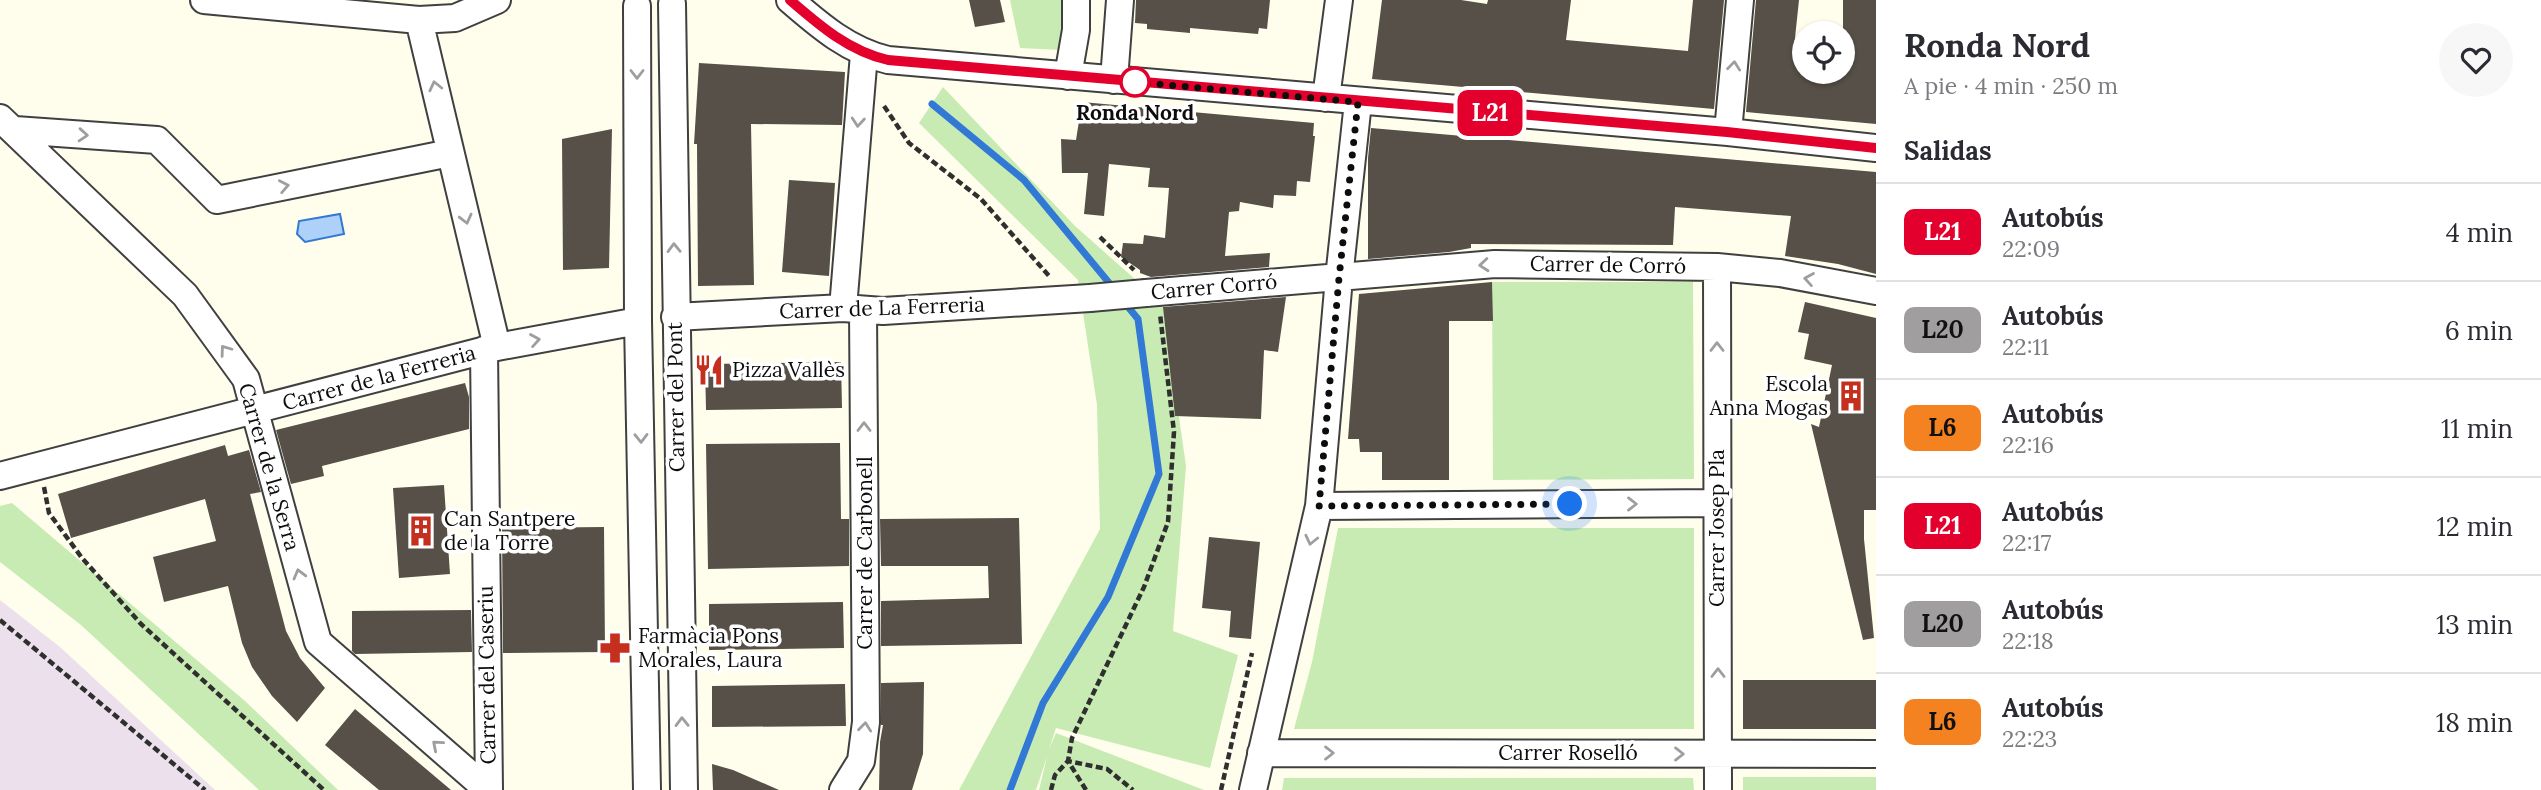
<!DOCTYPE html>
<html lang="es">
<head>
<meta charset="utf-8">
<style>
  body { margin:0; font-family:Lora,serif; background:#f7f7f7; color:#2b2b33; height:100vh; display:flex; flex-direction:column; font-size:26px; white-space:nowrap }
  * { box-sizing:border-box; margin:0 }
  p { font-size:23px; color:#7c7c81 }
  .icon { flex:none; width:38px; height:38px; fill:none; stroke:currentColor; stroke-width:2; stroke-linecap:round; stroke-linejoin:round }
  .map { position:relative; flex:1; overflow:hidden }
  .side { display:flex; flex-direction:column; background:#fff; width:665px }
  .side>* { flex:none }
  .badge { padding:0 14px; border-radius:10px; font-size:24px; line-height:46px }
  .controls { position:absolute; left:1792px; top:21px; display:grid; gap:14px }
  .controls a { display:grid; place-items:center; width:63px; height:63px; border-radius:50%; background:#fff; box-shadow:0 2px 5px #0004; font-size:35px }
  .you { position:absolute; width:35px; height:35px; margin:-18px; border:5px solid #fff; border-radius:50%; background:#1a73e8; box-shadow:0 0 0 10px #1a73e833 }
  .map>.badge { position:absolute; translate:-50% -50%; box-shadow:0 0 0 4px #fff }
  h2 { padding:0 28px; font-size:26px; line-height:63px }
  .round { display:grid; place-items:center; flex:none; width:74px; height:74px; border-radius:37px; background:#f7f7f7 }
  .summary { display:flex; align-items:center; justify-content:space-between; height:119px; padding:0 28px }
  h1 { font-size:33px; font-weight:700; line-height:52px }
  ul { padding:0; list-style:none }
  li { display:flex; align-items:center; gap:21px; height:98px; padding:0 28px; border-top:2px solid #e1e1e2 }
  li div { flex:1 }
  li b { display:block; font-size:26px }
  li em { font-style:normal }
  li .badge { min-width:77px; font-weight:700; text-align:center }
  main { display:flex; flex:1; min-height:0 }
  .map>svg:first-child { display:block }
</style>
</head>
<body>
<main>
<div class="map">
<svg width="1876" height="790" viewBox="0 0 1876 790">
  <rect width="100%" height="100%" fill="#fffeec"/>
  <path fill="#ece0ec" d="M0 600 60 647 215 790H0Z"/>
  <path fill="#c8ebb4" d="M1010 0H1066L1061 50 1020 48Z
    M943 87 1074 225 1163 304 1186 466 1173 631 1238 655 1210 768 1056 728 1049 749 1056 733 1204 790H1039L1047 757 1036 790H959L1100 529 1097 405 1078 280 919 123Z
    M1492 282H1693L1694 479 1493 480Z
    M12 503 245 701 338 790H259L81 625 0 562V506Z
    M1338 528H1694V729H1294L1312 662Z
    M1743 777H1876V790H1743Z
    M1284 778H1693L1694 790H1282Z"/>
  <path fill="#aed1f9" stroke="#3179d4" stroke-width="2" d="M340 214 344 234 305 242 297 234 299 221Z"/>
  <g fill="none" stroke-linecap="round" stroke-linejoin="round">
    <path stroke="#3179d4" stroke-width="7" d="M932 104 1024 180 1115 290
      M1010 790 1043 703 1108 597 1159 474 1138 319 1124 302"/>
  </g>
  <path fill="#565048" d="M969 0H1000L1005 22 975 27Z
    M1136 0H1270L1267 29 1259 28 1258 34 1190 28V33L1147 29V24L1135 23Z
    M1382 0H1461L1487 4 1488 0H1571L1566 40 1688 51 1693 0H1724L1714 109 1372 79Z
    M1756 0H1799L1793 57 1804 58V72H1843V0H1876V124L1746 112Z
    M699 63 845 72 842 125 751 124 754 285 698 286 697 144H694Z
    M1082 102 1314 123 1313 136H1315L1310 182 1297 181 1296 196 1274 195 1273 208 1240 202 1239 211 1229 212 1225 256 1270 253 1269 267 1151 277 1140 273V270L1121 257 1123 243 1143 244 1144 235 1165 238 1169 188 1148 187 1150 168 1109 164 1104 216 1084 214 1088 173H1062L1061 139 1076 140Z
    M1371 128 1876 172V274L1838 264 1785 256 1791 216 1675 207 1673 245 1471 244V248L1449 252 1368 259V158Z
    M612 129 609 268 563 270 562 139Z
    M789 180 835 183 829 276 782 272Z
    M1492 282 1493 321H1449V480H1382V452H1360L1359 439H1348L1359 294Z
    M1286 297 1278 352 1264 350 1261 419 1175 416 1163 307Z
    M1805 302 1876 318V510H1864V539L1874 638 1863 640 1811 424 1819 427 1832 365 1804 359 1809 334 1798 332Z
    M841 362 842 408 706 410 705 364Z
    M465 383 469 397V429L322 466 324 476 291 484 276 430Z
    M840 443 841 519H849V566L708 569 706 444Z
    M225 445 228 456 249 450 261 492 250 494 286 631 300 658 325 688 297 722 272 696 252 667 242 643 228 586 164 602 153 557 216 541 205 499 71 538 58 494Z
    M444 485 450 574 399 578 393 488Z
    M1019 518 1022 644 881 646V601L989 598 988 566H881L880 519Z
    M604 527 605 652 503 653 502 528Z
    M1209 537 1260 542 1251 639 1229 637 1231 611 1202 608Z
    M843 602 844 648 709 650V604Z
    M471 610 472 652 355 654 352 651V611Z
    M1743 680H1876V729H1743Z
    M924 682 923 754 912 790H879L880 742 883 725H881V683Z
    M845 684 846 726 712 727V686Z
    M355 709 451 790H379L325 745Z
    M712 764 733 770 779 790H713Z"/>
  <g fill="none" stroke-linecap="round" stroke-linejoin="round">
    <g stroke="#404040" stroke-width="30">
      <path id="minor" d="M204 0 419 20 455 18 497 0
        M790 0C820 26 849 51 888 60L1728 132 1876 148
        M672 4 684 790
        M637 6 638 321 647 790
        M419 20 497 347
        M1068 76 1076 30V0
        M1114 80 1120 0
        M1326 98 1339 0
        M0 118 185 295 246 379 318 642 488 790
        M15 130 157 140 217 200 450 153
        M1728 132 1740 0
        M1717 267 1718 790
        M1146 293 1495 264 1717 267 1780 273 1876 291
        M843 308 864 54
        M675 317 843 308 883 311 1090 298
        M484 350 489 790
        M0 476 497 347 638 321
        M1319 506 1717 503
        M1261 753 1876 754
        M843 790 861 761 866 722 863 311
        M1253 790 1319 506 1339 278 1358 102"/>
    </g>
    <path stroke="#2f2f2f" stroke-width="4.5" stroke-dasharray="7 3.5" stroke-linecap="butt" d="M884 106 909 143 981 199 1050 277
      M1100 237 1134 270
      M44 487 49 513 82 558 141 624 324 790
      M0 620 205 790
      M1051 790 1055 775 1068 761 1107 769 1133 790
      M1086 790 1068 761 1072 738 1144 587 1168 522 1174 432 1160 314
      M1221 790 1252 653"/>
    <use href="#minor" stroke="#fff" stroke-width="26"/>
    <g stroke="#404040" stroke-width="30" stroke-linecap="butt">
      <path id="minor-bridge" d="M1090 298 1146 293"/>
    </g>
    <use href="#minor-bridge" stroke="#fff" stroke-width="26"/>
  </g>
  <defs><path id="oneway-chevron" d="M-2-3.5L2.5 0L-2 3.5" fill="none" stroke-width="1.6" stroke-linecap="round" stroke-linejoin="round" transform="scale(1.75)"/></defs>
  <g stroke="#9e9e9e">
    <use href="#oneway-chevron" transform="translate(1734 66) rotate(-84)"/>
    <use href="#oneway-chevron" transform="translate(637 74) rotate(90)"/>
    <use href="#oneway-chevron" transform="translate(435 86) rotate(-103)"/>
    <use href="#oneway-chevron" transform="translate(858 122) rotate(95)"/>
    <use href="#oneway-chevron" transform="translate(83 135) rotate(4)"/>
    <use href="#oneway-chevron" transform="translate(284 186) rotate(-11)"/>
    <use href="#oneway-chevron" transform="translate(466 219) rotate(76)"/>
    <use href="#oneway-chevron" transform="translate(674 248) rotate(-91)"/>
    <use href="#oneway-chevron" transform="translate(1484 265) rotate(175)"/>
    <use href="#oneway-chevron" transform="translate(1809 279) rotate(-170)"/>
    <use href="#oneway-chevron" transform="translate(535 340) rotate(-10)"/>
    <use href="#oneway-chevron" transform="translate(1717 347) rotate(-90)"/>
    <use href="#oneway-chevron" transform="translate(225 350) rotate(-126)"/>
    <use href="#oneway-chevron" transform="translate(864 427) rotate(-90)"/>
    <use href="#oneway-chevron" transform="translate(641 438) rotate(89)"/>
    <use href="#oneway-chevron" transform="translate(1632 504)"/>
    <use href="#oneway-chevron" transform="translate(1311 540) rotate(103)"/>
    <use href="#oneway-chevron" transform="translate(299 574) rotate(-105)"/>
    <use href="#oneway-chevron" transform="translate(1718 673) rotate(-90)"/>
    <use href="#oneway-chevron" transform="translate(682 722) rotate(-91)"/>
    <use href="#oneway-chevron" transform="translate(865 727) rotate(-84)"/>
    <use href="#oneway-chevron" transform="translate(437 745) rotate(-139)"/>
    <use href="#oneway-chevron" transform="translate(1329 753)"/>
    <use href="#oneway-chevron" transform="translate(1679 754)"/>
  </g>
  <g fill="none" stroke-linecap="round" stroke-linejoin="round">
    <g stroke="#fff" stroke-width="16">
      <path id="line" d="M790 0C820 26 849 51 888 60L1727 132 1876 148"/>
    </g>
    <use href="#line" stroke="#e4002c" stroke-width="10"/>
    <path stroke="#0d0d0d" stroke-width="7" stroke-dasharray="0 12.6" d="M1135 82 1358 102 1339 278 1319 506 1570 504"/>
  </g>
  <defs>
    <g id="restaurant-bare" transform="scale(2.415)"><path d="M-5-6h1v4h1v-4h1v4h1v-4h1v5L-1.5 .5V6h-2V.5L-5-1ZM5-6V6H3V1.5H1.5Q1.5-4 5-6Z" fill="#c4301d" stroke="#fff" stroke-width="2.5" paint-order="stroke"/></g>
    <g id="building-bare" transform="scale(2.415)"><path d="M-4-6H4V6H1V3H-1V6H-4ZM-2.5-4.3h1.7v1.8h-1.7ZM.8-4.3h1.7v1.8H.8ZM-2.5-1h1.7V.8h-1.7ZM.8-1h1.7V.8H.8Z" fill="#c4301d" stroke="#fff" stroke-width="2.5" paint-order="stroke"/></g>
    <g id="pharmacy-bare" transform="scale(2.415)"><path d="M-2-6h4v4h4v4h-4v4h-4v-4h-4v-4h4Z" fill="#c4301d" stroke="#fff" stroke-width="2.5" paint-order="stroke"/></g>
  </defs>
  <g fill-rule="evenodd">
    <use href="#restaurant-bare" x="709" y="370"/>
    <use href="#building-bare" x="1851" y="396"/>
    <use href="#building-bare" x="421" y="531"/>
    <use href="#pharmacy-bare" x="615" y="648"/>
  </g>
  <circle fill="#fff" stroke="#e4002c" stroke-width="3.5" cx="1135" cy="82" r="14"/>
  <g text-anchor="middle" stroke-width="7" stroke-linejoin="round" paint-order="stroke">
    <g font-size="21" font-weight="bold" fill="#0d0d0d" stroke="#fff">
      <text x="1135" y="120">Ronda Nord</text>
    </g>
    <g font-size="21" fill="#0d0d0d" stroke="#fff">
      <text transform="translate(1608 265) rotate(1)" y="7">Carrer de Corró</text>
      <text transform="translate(1214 287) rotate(-5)" y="7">Carrer Corró</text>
      <text transform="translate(882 308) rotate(-2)" y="7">Carrer de La Ferreria</text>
      <text transform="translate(379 378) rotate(-15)" y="7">Carrer de la Ferreria</text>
      <text transform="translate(676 397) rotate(-91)" y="7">Carrer del Pont</text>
      <text transform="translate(269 467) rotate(74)" y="7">Carrer de la Serra</text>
      <text transform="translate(1717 528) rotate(-90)" y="7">Carrer Josep Pla</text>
      <text transform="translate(865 553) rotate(-90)" y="7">Carrer de Carbonell</text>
      <text transform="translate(487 675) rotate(-91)" y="7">Carrer del Caseriu</text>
      <text x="1568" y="760">Carrer Roselló</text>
    </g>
    <g font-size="21" fill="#0d0d0d" stroke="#fff" text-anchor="start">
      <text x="732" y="377">Pizza Vallès</text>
      <text x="1828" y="391" text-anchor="end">Escola<tspan x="1828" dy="24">Anna Mogas</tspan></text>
      <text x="444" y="526">Can Santpere<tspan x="444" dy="24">de la Torre</tspan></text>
      <text x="638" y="643">Farmàcia Pons<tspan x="638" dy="24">Morales, Laura</tspan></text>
    </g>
  </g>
</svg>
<div class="controls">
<a><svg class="icon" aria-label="locate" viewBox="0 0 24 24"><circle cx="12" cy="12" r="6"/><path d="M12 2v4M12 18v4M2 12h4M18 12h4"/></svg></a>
</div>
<div class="you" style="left:1570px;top:504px"></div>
<b class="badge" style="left:1490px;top:113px;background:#e4002c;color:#fff">L21</b>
</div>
<section class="side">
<div class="summary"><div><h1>Ronda Nord</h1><p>A pie · 4 min · 250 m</p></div><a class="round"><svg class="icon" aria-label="heart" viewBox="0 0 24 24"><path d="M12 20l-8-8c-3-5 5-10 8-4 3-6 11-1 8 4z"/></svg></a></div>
<h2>Salidas</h2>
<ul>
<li><span class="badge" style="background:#e4002c;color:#fff">L21</span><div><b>Autobús</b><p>22:09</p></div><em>4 min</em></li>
<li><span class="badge" style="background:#a09e9e;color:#111">L20</span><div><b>Autobús</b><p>22:11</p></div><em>6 min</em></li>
<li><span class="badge" style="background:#f58220;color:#111">L6</span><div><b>Autobús</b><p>22:16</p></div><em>11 min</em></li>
<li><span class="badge" style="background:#e4002c;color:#fff">L21</span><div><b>Autobús</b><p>22:17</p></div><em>12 min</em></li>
<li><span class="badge" style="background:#a09e9e;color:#111">L20</span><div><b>Autobús</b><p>22:18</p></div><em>13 min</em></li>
<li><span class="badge" style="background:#f58220;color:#111">L6</span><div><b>Autobús</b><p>22:23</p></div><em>18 min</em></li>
</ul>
</section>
</main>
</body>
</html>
